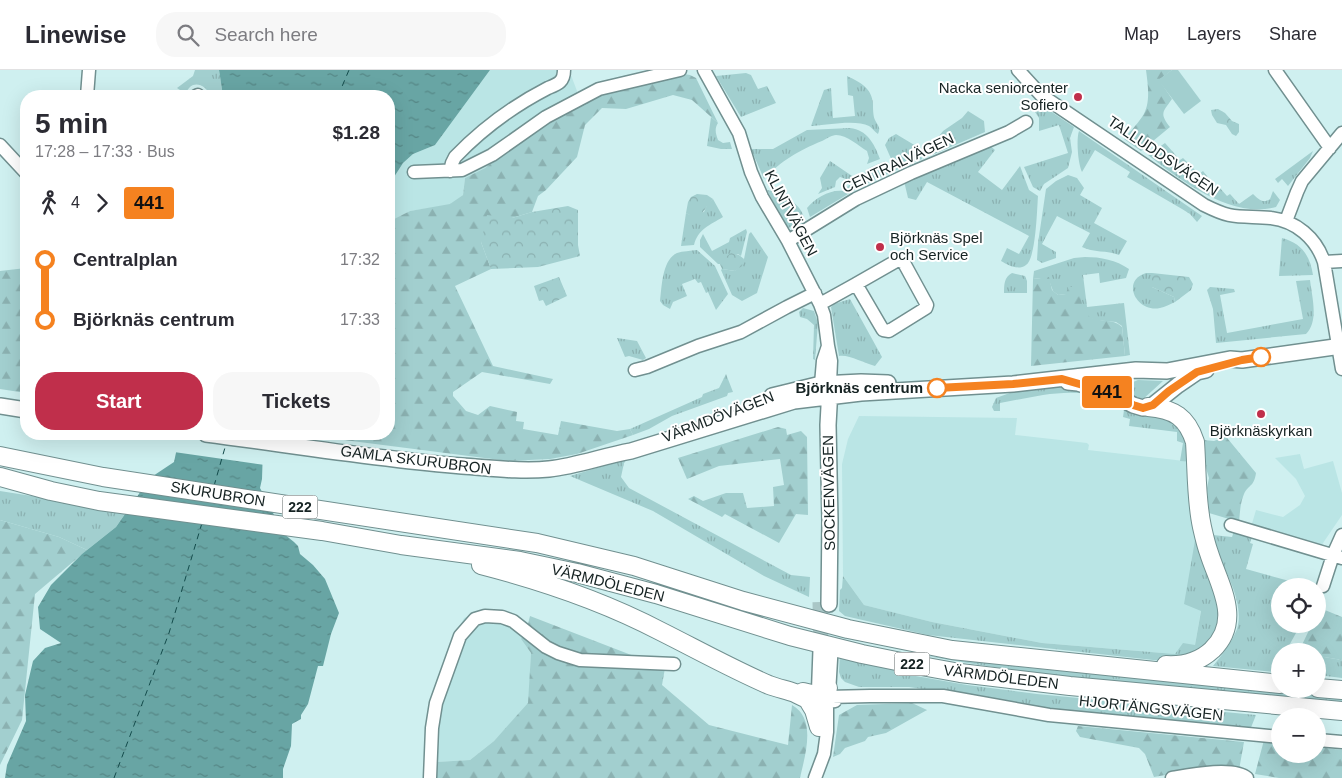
<!DOCTYPE html>
<html lang="en">
<head>
<meta charset="utf-8">
<style>
  body { margin:0; font-family:Helvetica,sans-serif; background:#f7f7f7; color:#2b2b33; height:100vh; display:flex; flex-direction:column; font-size:19px; white-space:nowrap }
  * { box-sizing:border-box; margin:0 }
  p { font-size:16px; color:#7c7c81 }
  .icon { flex:none; width:28px; height:28px; fill:none; stroke:currentColor; stroke-width:2; stroke-linecap:round; stroke-linejoin:round }
  .map { position:relative; flex:1; overflow:hidden }
  .panel { position:absolute; left:20px; top:20px; width:375px; height:350px; display:flex; flex-direction:column; background:#fff; border-radius:20px; box-shadow:0 5px 20px #0002 }
  .panel>* { flex:none }
  .badge { padding:0 10px; border-radius:4px; font-size:18px; line-height:32px }
  .tools { position:absolute; left:1271px; top:508px; display:grid; gap:10px }
  .tools a { display:grid; place-items:center; width:55px; height:55px; border-radius:50%; background:#fff; box-shadow:0 5px 20px #0002; font-size:25px }
  .map>.badge { position:absolute; translate:-50% -50%; box-shadow:0 0 0 2px #fff }
  .legs { display:flex; align-items:center; gap:8px; height:55px; padding:0 15px; font-size:16px }
  .legs p { margin-inline-start:auto }
  .headline { display:flex; align-items:center; justify-content:space-between; height:85px; padding:0 15px }
  h1 { font-size:28px; font-weight:600; line-height:38px }
  .action { display:flex; gap:10px; margin-top:auto; padding:10px 15px }
  .action a { flex:1; height:58px; border-radius:20px; background:#c02f4b; color:#fff; font-size:20px; font-weight:600; line-height:58px; text-align:center }
  .action a+a { background:#f7f7f7; color:#2b2b33 }
  ul { padding:0 15px; list-style:none }
  li { display:flex; align-items:center; gap:18px; height:60px; font-size:19px }
  li i { display:grid; place-items:center; width:8px; height:100%; margin:0 6px; background:currentColor }
  li i::after { content:''; width:12px; height:12px; margin:-6px; border:4px solid; border-radius:50%; background:#fff }
  li p { margin-inline-start:auto }
  li:first-child i { background:linear-gradient(#0000 50%,currentColor 0) }
  li:last-child i { background:linear-gradient(currentColor 50%,#0000 0) }
  header { display:flex; align-items:center; gap:30px; box-sizing:border-box; height:70px; padding:0 25px; background:#fff; border-bottom:1px solid #e1e1e2 }
  header strong { font-size:24px }
  nav { display:flex; gap:28px; margin-inline-start:auto; font-size:18px }
  .search { width:350px; height:45px; background:#f7f7f7; display:flex; align-items:center; gap:12px; box-sizing:border-box; padding:0 18px; border-radius:20px; color:#7c7c81; font-size:19px }
  .map>svg:first-child { display:block }
</style>
</head>
<body>
<header>
<strong>Linewise</strong>
<div class="search"><svg class="icon" aria-label="search" viewBox="0 0 24 24"><circle cx="10" cy="10" r="6"/><path d="M15 15l6 6"/></svg>Search here</div>
<nav><a>Map</a><a>Layers</a><a>Share</a></nav>
</header>
<div class="map">
<svg width="1342" height="708" viewBox="0 0 1342 708">
  <defs>
    <pattern id="grass-tufts" width="24" height="20" patternUnits="userSpaceOnUse" patternTransform="scale(1.25)"><rect width="24" height="20" fill="#a2cfcf"/><path d="M3 7l-1-3M5 7V3M7 7l1-3M15 17l-1-3M17 17v-4M19 17l1-3" fill="none" stroke="#8bb1b1"/></pattern>
    <pattern id="forest-firs" width="22" height="20" patternUnits="userSpaceOnUse" patternTransform="scale(1.25)"><rect width="22" height="20" fill="#a2cfcf"/><path d="M5 1l3.5 6h-7zM16 11l3.5 6h-7z" fill="#8bb1b1"/></pattern>
    <pattern id="park-crowns" width="20" height="18" patternUnits="userSpaceOnUse" patternTransform="scale(1.25)"><rect width="20" height="18" fill="#a2cfcf"/><path d="M2 6a3 3 0 1 1 6 0M12 15a3 3 0 1 1 6 0" fill="none" stroke="#8bb1b1"/></pattern>
    <pattern id="water-ripples" width="26" height="14" patternUnits="userSpaceOnUse" patternTransform="scale(1.25)"><rect width="26" height="14" fill="#68a5a4"/><path d="M2 4q2-2 4 0t4 0M15 11q2-2 4 0t4 0" fill="none" stroke="#558685"/></pattern>
  </defs>
  <rect width="100%" height="100%" fill="#cff0f0"/>
  <path fill="#bae5e5" d="M490 0H569L582 34 485 98 465 108 463 125 450 135 410 141 394 149 389 161V123H392L394 107 399 98 403 93 413 84 435 75Z
    M859 346 1017 348 1015 365 1087 373 1089 375 1088 380 1193 392 1201 540 1195 575 1175 584 1042 573 932 552 864 535 843 506 842 394 848 369Z
    M1300 384 1304 399 1333 391 1342 423V445L1321 476 1251 457 1256 440 1283 447 1300 435 1305 426 1296 409 1275 388Z
    M484 539 501 542 528 554 521 569 531 583 529 633 494 671 470 690 436 692 429 648 451 574 464 548Z"/>
  <path fill="url(#grass-tufts)" d="M195 0H219L223 26H210C206 13 190 9 186 24L177 18 193 6Z
    M746 3 751 5 758 19 767 16 776 33 741 47 716 6Z
    M847 6C860 12 872 18 873 34 873 38 873 46 875 50 878 56 881 57 878 64 875 62 872 58 869 56 856 49 826 55 811 56L824 20 831 18 833 48 855 46 853 26 848 25Z
    M1034 30 1074 57 1070 68 1072 82 1068 98 1044 114 1040 121 1033 117 1024 97 1068 83 1059 55 1039 61V48L1035 42 1027 39Z
    M968 41 984 51 985 62 932 85 931 76 943 61 962 48Z
    M711 47 718 53C714 59 716 64 718 70L723 73 730 72 732 79H721L707 76Z
    M850 58C867 60 874 73 880 89L867 94 869 88 867 81C859 76 847 65 836 65 832 65 826 69 822 71 798 81 782 90 764 109L751 79H773L807 60Z
    M1079 61 1202 146 1197 152 1190 144 1182 139 1127 107 1130 102 1095 80 1082 102C1078 94 1076 69 1079 61Z
    M896 64 921 79 920 82 922 89 896 100 885 75 889 68Z
    M1165 73 1180 90 1183 88 1199 104 1203 101 1210 110 1202 116 1212 123 1219 117 1227 126 1230 124 1239 134 1253 124C1258 129 1263 134 1270 129L1273 121 1280 130 1276 137C1231 149 1181 111 1148 85Z
    M989 75 995 80 978 102 1002 120 1020 96 1029 120 1038 126C1037 139 1036 189 1026 195 1018 201 1008 195 1001 191L1007 178 1019 184 1029 166 927 112 916 130 908 128 904 111Z
    M1313 81 1310 88 1288 116 1282 109 1278 113 1275 109Z
    M830 91 858 110 848 111 846 109 840 107 836 111 835 117 818 124 822 118 820 108Z
    M885 91 890 103 866 114C858 99 874 96 885 91Z
    M1068 105 1077 108 1084 118 1080 125 1102 138 1094 153 1127 171 1119 185C1107 180 1093 183 1082 177L1090 163 1057 146 1042 174 1056 182V188L1042 193 1037 190 1038 173 1046 119 1056 111Z
    M859 114 858 118 810 147 807 138C815 128 831 119 843 121L849 115Z
    M767 120C781 122 806 136 804 152L797 156 787 158Z
    M713 129 723 147C710 155 698 159 694 175L681 176 686 143 690 145 704 142 708 133Z
    M746 159 747 162 741 186 738 184 720 192V194H718L700 177V170L703 164 712 181 729 172 730 168Z
    M751 162 768 187 757 223 742 231 732 225 721 200 722 199 735 201 744 189 749 164Z
    M1282 168C1301 173 1310 185 1313 205L1279 206Z
    M697 180 715 196 728 224 716 240 708 222 706 223 701 212 698 213 695 209 682 214 687 226 673 232 670 239 663 235 660 231C662 216 662 190 677 183 683 181 690 181 697 180Z
    M1085 187C1101 187 1116 190 1129 199L1126 208 1100 213 1099 203 1083 205 1087 237 1124 233 1130 285 1125 286 1122 256 1116 252 1095 250 1086 246 1082 239 1066 224 1058 225 1053 221 1050 213 1040 208 1033 209 1034 201 1074 188Z
    M1012 203 1025 206 1027 211V223H1004C1004 215 1004 207 1012 203Z
    M1146 203H1152V217L1174 227 1175 232C1170 234 1165 237 1160 238 1137 243 1120 211 1146 203Z
    M1310 210C1312 227 1319 251 1306 264L1216 273 1213 239 1207 220 1210 217 1234 219 1235 222 1220 225 1227 263 1303 249 1296 211Z
    M850 229 882 287 875 296C864 293 848 284 839 286L831 237 834 234Z
    M803 238 814 241 818 253 815 290 813 289 814 255 807 249 800 247 799 242Z
    M617 268 637 271 646 288 643 290 629 286 625 287Z
    M726 304 733 322 728 323 727 326 672 346 649 359 633 365 630 359 702 327 703 324 719 318Z
    M1138 310 1163 311 1142 330 1133 327 1130 320 1133 312Z
    M1054 316 1069 317 1161 345 1182 358 1193 392 1180 391 1183 373 1177 371V362L1129 356 1130 349 1123 347 1124 340C1118 336 1111 331 1104 328 1070 316 1034 327 1000 333V341H994L992 337 996 328 1018 320Z
    M626 387 627 389 624 393 621 407 629 418 791 505 810 507 809 527 764 506 653 441 570 406 600 397Z
    M0 421 127 441 116 457 87 480 59 467 0 450Z
    M1198 453C1205 476 1225 530 1220 551 1215 572 1196 585 1176 590 1169 592 1160 590 1153 590L928 565 845 546 839 541 840 520 842 518 843 506 864 535 932 552 1042 573 1175 584 1183 573 1195 575 1201 541 1184 534Z
    M1234 461 1252 467 1250 473 1253 474 1246 499 1293 512 1292 516H1280V525L1275 542 1280 544V554H1301L1286 581H1280V592L1275 602 1213 596C1222 585 1232 572 1237 559 1244 536 1229 508 1220 488 1216 481 1215 472 1213 465L1232 467Z
    M840 583 910 605 967 615 1037 624 1256 645 1250 660 1073 642 909 617H859L845 612 841 608 839 602Z
    M921 585 1031 598 1342 628V632C1202 619 1060 611 921 585Z
    M1318 586 1342 590V608L1318 605Z"/>
  <path fill="url(#forest-firs)" d="M1146 0H1172L1159 10 1172 29C1163 42 1159 43 1170 57L1141 81 1124 69C1129 62 1137 55 1142 47 1151 34 1148 16 1146 0Z
    M684 4 690 5 696 8 718 53 692 30 673 25 626 39 602 38 585 55 577 87 546 120 538 126 532 142 512 148 481 172 491 199 455 216 493 296 553 309 550 314 482 302 453 322V326L466 341 478 345 490 336 517 342 516 351 524 352 523 359 558 365 561 351 617 361 630 359 633 365 577 384 550 389 508 391 297 364H389V161L394 149 410 141 450 134 463 125 465 108 485 98 534 61 587 31 608 22Z
    M26 198V323L0 319V201Z
    M1049 207 1052 220 1058 225 1066 224 1068 217H1079C1083 239 1081 249 1107 251 1114 252 1116 252 1122 257L1125 286 1031 296 1033 209Z
    M778 357 786 359 787 365 801 361 807 367 808 445 796 444 779 473 725 444 722 447 688 429 694 426 703 431 726 423H743L747 438 774 436 773 417 784 415 780 389 719 396 687 409 678 388Z
    M1221 363H1223L1256 403C1254 417 1249 414 1244 424 1240 433 1240 443 1239 452L1209 443 1207 418 1209 408 1206 398 1204 370 1214 371 1219 369Z
    M0 450 59 467 87 480 35 524 22 650 0 695Z
    M1320 538 1342 547V590L1318 586V581H1299L1312 554H1318V543Z
    M530 546 665 598 662 615 709 655 788 675 792 635C817 649 805 685 800 708H435L436 692 470 690 494 671 528 633 531 583 521 569 528 554Z
    M912 633 927 640 886 663 868 667 865 671 845 678 840 684 833 687 839 645 857 635Z
    M1078 656 1244 672 1239 700H1193L1154 707 1145 684 1139 678 1080 667 1076 661Z
    M1264 670 1280 672V684H1318V677L1342 680V708H1279L1255 704Z"/>
  <path fill="url(#park-crowns)" d="M1218 39 1225 43 1232 51 1239 54V62L1236 66 1232 64 1226 55 1217 53 1212 45 1211 40Z
    M697 124 707 125 713 129C704 137 702 153 686 143L688 132 691 127Z
    M568 136 578 140V175L580 186 538 197 491 199 481 172 487 145 512 148 532 142Z
    M731 183 739 185 744 189 742 196 735 201 722 199 719 192Z
    M1152 203 1189 207 1193 214 1191 220 1175 232 1174 227 1152 217Z
    M559 207 567 226 546 236 543 230 539 231 534 216Z"/>
  <path fill="#a2cfcf" d="M1172 0H1178L1201 31 1184 44 1158 10Z"/>
  <path fill="url(#water-ripples)" d="M219 0H490L435 75 413 84 403 93 394 107 392 124 389 123V26H223Z
    M180 364 263 378 262 409 260 418 284 464 294 472 298 476 300 484 313 495 325 509 339 543 331 564 323 596H318L308 634 301 645V649L292 654 291 676 283 699V708H5L7 695 26 651 25 625 33 591 45 578 61 573 40 559 38 537 51 515 82 484 116 457 150 408 174 392Z"/>
  <path fill="#cff0f0" d="M178 364H277L266 379 265 395 174 382Z"/>
  <g fill="none" stroke-linecap="round" stroke-linejoin="round">
    <path stroke="#134b4b" stroke-width="1" stroke-dasharray="6 5" stroke-linecap="butt" d="M338 26 349 0
      M214 416 226 374
      M114 708 169 563 202 453"/>
    <path stroke="#aac7c7" stroke-width="15" stroke-dasharray="15 8" stroke-linecap="butt" d="M820 532 821 580"/>
    <g stroke="#719090" stroke-width="15">
      <path id="minor" d="M704 0 739 63 751 102 762 127 788 171 820 234 824 245 828 276 831 291 830 313
        M1018 0 1041 25 1204 135C1212 139 1220 143 1229 145 1243 148 1257 146 1271 148 1296 151 1316 168 1324 192L1342 299
        M1275 0 1330 78
        M87 26 89 0
        M196 26 198 25
        M0 75 26 103
        M450 101 452 93 455 87C482 59 513 36 548 18 558 14 564 12 564 0
        M414 102 462 100 492 85 546 47 599 19 680 0
        M1286 151 1297 122 1302 111 1342 63
        M788 171 856 129 911 103 1009 62 1026 52
        M898 190 904 193 927 235 926 238 889 261 883 260 880 255 856 214Z
        M1324 192 1342 191
        M820 234 856 214
        M635 300 647 297 698 276 741 262 787 237 815 223
        M821 314 823 291 828 276
        M1231 455 1342 488
        M1323 516 1333 485 1342 465
        M827 627 870 626H943L1049 645 1280 667
        M1318 670 1342 672
        M430 708 432 658 436 633 460 566 475 549 485 546 502 547 513 551 546 577 558 583 580 590 674 594
        M815 708 824 684 827 662V632L835 631
        M1172 708C1189 705 1234 696 1247 708"/>
    </g>
    <g stroke="#719090" stroke-width="18">
      <path id="major" d="M1068 312 1078 313 1113 324 1133 335 1143 338 1153 335 1178 315 1197 302 1206 300
        M772 326 821 314 861 312 888 313
        M0 336 26 340
        M206 364C291 375 376 389 462 396 491 398 520 402 549 399 577 396 603 386 631 381L794 331 861 323 1013 314 1136 300 1167 301 1230 289 1242 290 1342 276
        M829 534 830 451 828 355 830 318
        M821 580 819 633 827 632 830 581"/>
    </g>
    <g stroke="#719090" stroke-width="20">
      <path id="highway" d="M1148 337C1174 339 1187 347 1195 372 1197 400 1196 430 1202 457 1204 466 1206 475 1209 483 1219 515 1243 550 1212 580 1199 592 1183 596 1166 595
        M0 386 103 407 537 473 634 496 743 531 848 559 952 580 1280 614
        M0 407 51 421 99 431 322 461 401 475 520 491 577 503 656 524 790 566 862 584 916 595 960 603 1070 616 1342 641
        M481 495C543 511 603 531 660 561 696 579 732 599 769 615 777 618 786 620 795 623 803 627 810 631 819 633
        M1318 618 1342 620
        M803 622 820 626 828 618
        M808 630 814 640 819 657"/>
    </g>
    <use href="#minor" stroke="#fff" stroke-width="12"/>
    <use href="#major" stroke="#fff" stroke-width="15"/>
    <use href="#highway" stroke="#fff" stroke-width="18"/>
  </g>
  <g fill="none" stroke-linecap="round" stroke-linejoin="round">
    <g stroke="#fff" stroke-width="11">
      <path id="line-1" d="M937 318 1013 314 1062 309 1114 324 1133 335 1143 338 1153 335 1169 321 1197 302 1242 290 1261 287"/>
    </g>
    <use href="#line-1" stroke="#f58220" stroke-width="8"/>
  </g>
  <g fill="#c02f4b" stroke="#fff" stroke-width="2">
    <circle cx="1078" cy="27" r="5"/>
    <circle cx="880" cy="177" r="5"/>
    <circle cx="1261" cy="344" r="5"/>
  </g>
  <g fill="#fff" stroke="#f58220" stroke-width="2.5">
    <circle cx="1261" cy="287" r="9"/>
    <circle cx="937" cy="318" r="9"/>
  </g>
  <g text-anchor="middle" stroke-width="4" stroke-linejoin="round" paint-order="stroke">
    <g fill="#fff" stroke="#5c6565" stroke-width="1">
      <rect x="282.5" y="425.5" width="35" height="23" rx="4"/>
      <rect x="894.5" y="582.5" width="35" height="23" rx="4"/>
    </g>
    <g font-size="14" font-weight="bold" fill="#162323">
      <text x="300" y="442">222</text>
      <text x="912" y="599">222</text>
    </g>
    <g font-size="15" fill="#162323" stroke="#fff" text-anchor="end">
      <text x="1068" y="23">Nacka seniorcenter<tspan x="1068" dy="17">Sofiero</tspan></text>
      <text x="890" y="173" text-anchor="start">Björknäs Spel<tspan x="890" dy="17">och Service</tspan></text>
      <text x="1261" y="366" text-anchor="middle">Björknäskyrkan</text>
    </g>
    <g font-size="15" fill="#162323" stroke="#fff">
      <text transform="translate(1163 86) rotate(34)" y="5">TALLUDDSVÄGEN</text>
      <text transform="translate(898 93) rotate(-25)" y="5">CENTRALVÄGEN</text>
      <text transform="translate(791 143) rotate(62)" y="5">KLINTVÄGEN</text>
      <text transform="translate(718 347) rotate(-21)" y="5">VÄRMDÖVÄGEN</text>
      <text transform="translate(416 390) rotate(7)" y="5">GAMLA SKURUBRON</text>
      <text transform="translate(829 423) rotate(-91)" y="5">SOCKENVÄGEN</text>
      <text transform="translate(218 424) rotate(9)" y="5">SKURUBRON</text>
      <text transform="translate(608 513) rotate(14)" y="5">VÄRMDÖLEDEN</text>
      <text transform="translate(1001 607) rotate(7)" y="5">VÄRMDÖLEDEN</text>
      <text transform="translate(1151 638) rotate(6)" y="5">HJORTÄNGSVÄGEN</text>
    </g>
    <g font-size="15" font-weight="bold" fill="#162323" stroke="#fff" text-anchor="end">
      <text x="923" y="323">Björknäs centrum</text>
    </g>
  </g>
</svg>
<div class="tools">
<a><svg class="icon" aria-label="locate" viewBox="0 0 24 24"><circle cx="12" cy="12" r="6"/><path d="M12 2v4M12 18v4M2 12h4M18 12h4"/></svg></a>
<a>+</a>
<a>−</a>
</div>
<b class="badge" style="left:1107px;top:322px;background:#f58220;color:#111">441</b>
<section class="panel">
<div class="headline"><div><h1>5 min</h1><p>17:28 – 17:33 · Bus</p></div><b>$1.28</b></div>
<div class="legs"><svg class="icon" aria-label="walk" viewBox="0 0 24 24"><circle cx="13" cy="4" r="2"/><path d="M13 8l-2 6 4 7M11 14l-3 7M7 12l3-4h3l4 4"/></svg>4<svg class="icon" aria-label="forward" viewBox="0 0 24 24"><path d="M9 5l7 7-7 7"/></svg><b class="badge" style="background:#f58220;color:#111">441</b></div>
<ul>
<li><i style="color:#f58220"></i><b>Centralplan</b><p>17:32</p></li>
<li><i style="color:#f58220"></i><b>Björknäs centrum</b><p>17:33</p></li>
</ul>
<div class="action"><a>Start</a><a>Tickets</a></div>
</section>
</div>
</body>
</html>
